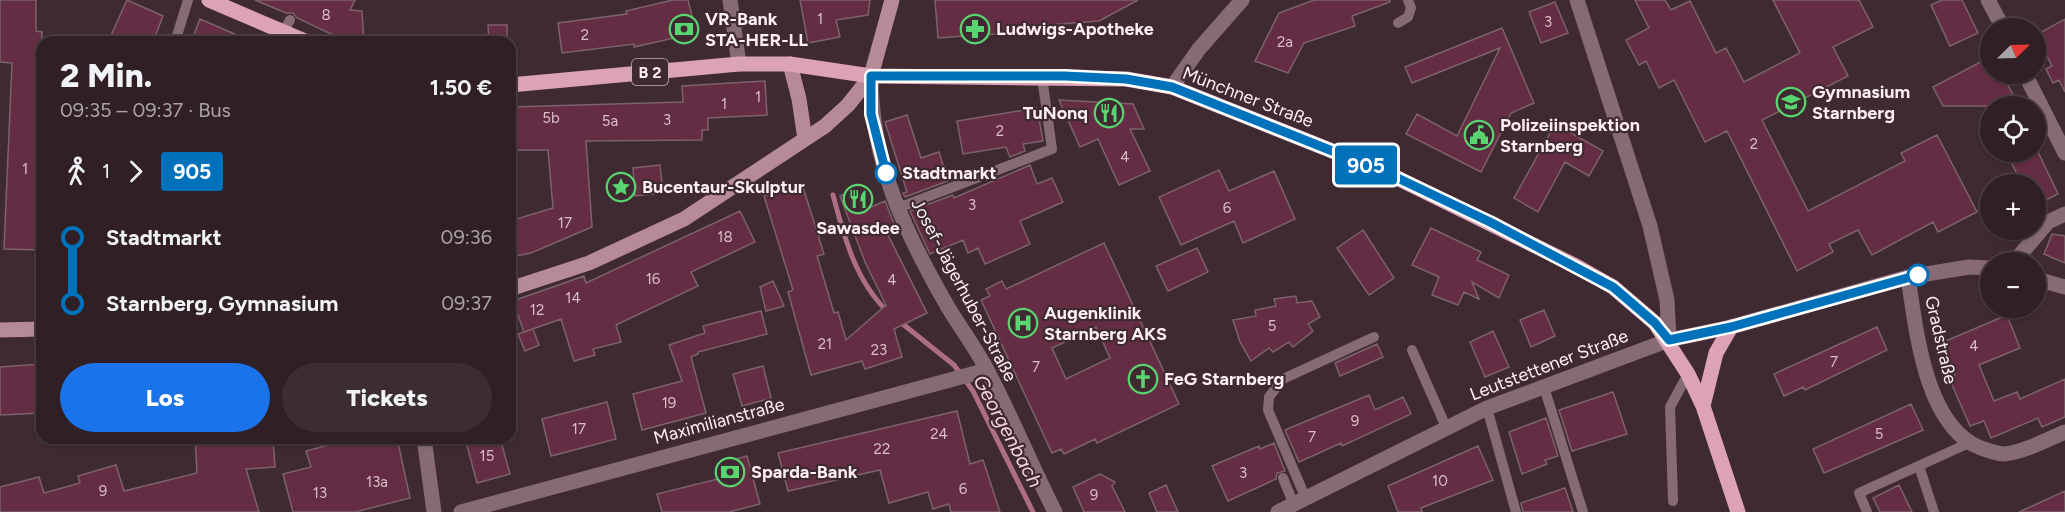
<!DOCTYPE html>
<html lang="de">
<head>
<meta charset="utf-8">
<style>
  body { margin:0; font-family:Figtree,sans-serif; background:#3c2d32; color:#f1f3f6; height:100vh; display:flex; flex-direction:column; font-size:22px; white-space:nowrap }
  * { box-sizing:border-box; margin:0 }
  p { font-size:20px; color:#a8a3a7 }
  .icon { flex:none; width:33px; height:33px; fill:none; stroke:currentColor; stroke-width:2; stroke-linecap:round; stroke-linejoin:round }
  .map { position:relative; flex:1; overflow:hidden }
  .panel { position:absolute; left:36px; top:36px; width:480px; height:408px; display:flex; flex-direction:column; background:#302026; border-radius:18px; box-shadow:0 2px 4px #0004,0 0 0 2px #4b3e43 }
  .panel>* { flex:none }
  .badge { padding:0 12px; border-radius:4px; font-size:21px; line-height:39px }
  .needle { width:39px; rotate:67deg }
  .buttons { position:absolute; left:1980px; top:18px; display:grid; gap:12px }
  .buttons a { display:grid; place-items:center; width:66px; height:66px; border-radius:50%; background:#302026; box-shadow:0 2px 4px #0004,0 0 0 2px #4b3e43; font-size:30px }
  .map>.badge { position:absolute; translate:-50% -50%; box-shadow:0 0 0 3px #fff }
  .legs { display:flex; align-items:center; gap:9px; height:66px; padding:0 24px; font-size:20px }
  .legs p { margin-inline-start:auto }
  .head { display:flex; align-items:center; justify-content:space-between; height:102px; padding:0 24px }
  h1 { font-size:33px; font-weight:800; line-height:45px }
  .cta { display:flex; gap:12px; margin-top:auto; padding:12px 24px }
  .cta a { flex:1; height:69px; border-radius:36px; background:#1a73e8; color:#fff; font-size:24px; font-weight:800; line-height:69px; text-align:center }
  .cta a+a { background:#3c2d32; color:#f1f3f6 }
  ul { padding:0 24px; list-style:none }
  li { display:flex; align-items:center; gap:21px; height:66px; font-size:22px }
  li i { display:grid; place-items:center; width:9px; height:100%; margin:0 8px; background:currentColor }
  li i::after { content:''; width:15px; height:15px; margin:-8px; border:4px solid; border-radius:50%; background:#302026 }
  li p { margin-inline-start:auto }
  li:first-child i { background:linear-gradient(#0000 50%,currentColor 0) }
  li:last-child i { background:linear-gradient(currentColor 50%,#0000 0) }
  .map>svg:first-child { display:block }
</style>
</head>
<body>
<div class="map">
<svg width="2065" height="512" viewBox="0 0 2065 512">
  <rect width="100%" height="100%" fill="#402a32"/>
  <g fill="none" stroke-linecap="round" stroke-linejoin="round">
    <path stroke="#ad6e84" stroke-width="5" d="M833 195C844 236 855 280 887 311
      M899 321 954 365 973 391 1033 512"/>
  </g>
  <path fill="#652d43" stroke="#7c626a" stroke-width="1.5" fill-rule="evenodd" d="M0 0H36V31L42 32V250L4 249 12 63 0 62Z
    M127 0 163 16 153 42H108Z
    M255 0H355L350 10 362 11 364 42H348L297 18 293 13H286Z
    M673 0H688L696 33 634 47V44L562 53 558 23 627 14 626 11Z
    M800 0H870L868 15 836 20 840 37 808 43Z
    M935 0H1138L1099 21 1022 27V32L938 38Z
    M1314 0H1390V2L1352 16 1355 26 1304 43 1288 73 1255 61 1279 13Z
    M1635 0H1665L1671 10 1690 1 1716 53 1726 48 1744 82 1800 53 1773 0H1859L1873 27 1833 47 1848 76 1762 120 1808 211 1905 161 1901 153 1937 135 1977 212 1938 232 1933 222 1872 255 1858 230 1829 244 1833 252 1797 271 1727 131 1705 142 1674 80 1659 88 1646 61 1639 65 1626 40 1649 28Z
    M1942 0H1962L1978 33 1950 46 1931 5Z
    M1555 2 1568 33 1541 43 1529 12Z
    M200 19 253 42H191Z
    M2065 19V92L2059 80 2053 83 2046 69 2052 66 2036 35Z
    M488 25H507V42H489Z
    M1502 28 1534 103 1511 113 1481 172 1406 134 1417 114 1457 136 1500 48 1412 83 1405 67Z
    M1990 57V74H2002L2019 106H1943L1933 87Z
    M765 81 767 115 708 118V130H702V140L586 141 592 227 531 253 510 257V221L553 208 548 150H510V107L683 102 682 86Z
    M1059 100 1133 104 1144 129H1130L1150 171 1119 185 1098 139 1080 147Z
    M1037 108 1043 141 1023 144 1025 151 1010 157 1006 147 963 154 957 121Z
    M907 115 921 158 939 152 948 181 905 197 903 193 907 192 885 122Z
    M1555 124 1603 151 1589 176 1565 162 1538 212 1514 198Z
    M2006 152H2038L2058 194 2036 205V184H2022Z
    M660 165 663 193 635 196 633 168Z
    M1030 165 1037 184 1052 178 1063 202 1020 221 1030 244 985 264 978 248 968 253 963 240 930 254 910 211 953 195 954 198Z
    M1219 170 1229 191 1274 171 1295 219 1243 243 1234 221 1181 245 1159 197Z
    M802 184 824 254 817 256 834 313 838 312 846 340 886 305 865 262 840 196 860 186 871 207 885 201 897 231 888 235 927 313 894 329 902 357 865 369 862 361 811 375 788 292 793 290 764 196Z
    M740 211 755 242 691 272 698 286 616 325 621 342 593 349 595 355 574 361 561 319 524 332 513 301 584 276 586 283Z
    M1431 228 1481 252 1477 260 1509 275 1499 298 1472 282 1479 299 1464 292 1458 305 1432 295 1439 277 1412 265Z
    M1363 230 1394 278 1369 295 1337 248Z
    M2052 234 2065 236V263L2044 254Z
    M1104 243 1179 404 1097 443 1095 439 1064 454 1061 449 1052 453 981 300 990 296 986 289 1002 281 1006 289ZM1096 327 1110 358 1066 379 1052 348Z
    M1197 248 1208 272 1168 291 1156 266Z
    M773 281 784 306 766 311 760 287Z
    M1296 296 1297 303 1312 301 1320 317 1308 324 1313 331 1293 347 1289 342 1273 352 1269 348 1251 361 1240 342 1233 320 1256 316 1255 310 1276 306 1274 299Z
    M1544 310 1555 336 1531 347 1520 320Z
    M761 311 767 334 698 352V354L691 357 706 413 642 430 633 394 682 381 669 345 705 333 703 326Z
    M2007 315 2020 348 1979 365 1994 401 2017 392 2020 399 2065 379V417L2042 427 2038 418 1991 438 1984 421 1970 426 1949 378 1955 375 1941 343Z
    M1877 327 1887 350 1805 390 1803 387 1784 396 1774 374Z
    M533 329 539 345 525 351 518 334Z
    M1493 331 1509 367 1485 377 1470 342Z
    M1377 344 1383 357 1340 376 1335 363Z
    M42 364V413L0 415V367Z
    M763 366 771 398 742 406 733 374Z
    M1613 392 1627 434 1572 451 1559 410Z
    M1369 395 1375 410 1403 397 1411 414 1342 446 1341 443 1299 462 1285 430Z
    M607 402 616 439 551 456 542 419Z
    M1911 404 1923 430 1824 473 1813 449Z
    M957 411 970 464 983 460 1000 512H951L949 504 933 509 928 492 889 503 880 470 788 491 778 453Z
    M1546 418 1558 456 1545 460 1547 464 1522 474 1509 432Z
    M195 438H273L275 467 246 469 259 512H0V487L39 477 44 493 80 483 78 476 116 465 124 491 197 473Z
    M356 438H397L410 498 355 512H293L283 474 311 467 306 451Z
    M465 438H500L510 474 477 483Z
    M1274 443 1285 471 1277 473 1276 479 1228 501 1212 466 1259 446 1260 449Z
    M1478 446 1493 480 1421 508 1422 512H1398L1388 486Z
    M747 456 760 504 729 512H662L657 494 722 478 718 464Z
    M1100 474 1115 482 1112 486 1125 512H1084L1073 487Z
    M1166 485 1178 512H1157L1149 493Z
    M1899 485 1912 512H1880L1873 498Z
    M1565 488 1573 512H1523L1521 503Z
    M2065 491V512H2019Z"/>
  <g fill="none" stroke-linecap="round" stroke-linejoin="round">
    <path stroke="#876b74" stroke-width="10" d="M1398 23 1408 17 1411 8 1408 0
      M283 32 290 20
      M175 42 188 0
      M898 208 1052 149 1042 77
      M1412 350 1446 427
      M1544 387 1583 512
      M1487 408 1516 512
      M1919 466 1934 512
      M1283 478 1294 505
      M1306 499 1268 410 1269 397 1283 379 1374 337
      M1673 501 1670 407 1688 374
      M1867 512 1859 493 1969 443"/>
    <path stroke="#876b74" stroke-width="15" d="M730 0 739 64
      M1577 0 1650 226 1667 300 1669 340
      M1988 0 2003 28
      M2025 74 2065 153
      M871 76C871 161 904 230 945 302 958 325 974 345 986 368 1011 415 1031 465 1055 512
      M1172 87 1199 49 1242 0
      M2014 262 2048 222 2065 214
      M1908 277C1916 329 1925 427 1981 448 1987 450 1997 454 2004 454 2024 452 2046 440 2065 432
      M2036 279 2065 287
      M424 438 434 512
      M461 512 987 370
      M1278 512 1487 408 1669 340 1731 327 1908 277 1969 267 1990 268"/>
    <path stroke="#b78a99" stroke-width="15" d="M790 64 799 99 805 139
      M510 289 589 263 684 219 825 126 848 105 871 76 892 0
      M0 330 42 329"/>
    <path stroke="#dca2b5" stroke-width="15" d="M209 0 307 42
      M510 85 739 64H790L871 76 1126 79 1172 87 1385 172 1576 266 1613 287 1655 323 1688 374 1703 406 1738 512
      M1703 406 1716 353 1731 327"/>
  </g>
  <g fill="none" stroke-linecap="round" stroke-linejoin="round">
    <g stroke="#fff" stroke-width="14">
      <path id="line-1" d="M886 173 871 114V76H1065L1126 79 1172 87 1385 172 1490 222 1613 287 1655 323 1669 340 1731 327 1918 275"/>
    </g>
    <use href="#line-1" stroke="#0072bc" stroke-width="9"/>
  </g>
  <defs>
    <g id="bank-ring" transform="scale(1.5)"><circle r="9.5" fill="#402a32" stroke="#58d570" stroke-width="1.5"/><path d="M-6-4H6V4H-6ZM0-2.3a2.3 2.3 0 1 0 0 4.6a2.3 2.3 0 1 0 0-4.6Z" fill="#58d570"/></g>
    <g id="pharmacy-ring" transform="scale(1.5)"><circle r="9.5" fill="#402a32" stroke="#58d570" stroke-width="1.5"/><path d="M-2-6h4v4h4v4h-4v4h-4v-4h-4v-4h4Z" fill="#58d570"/></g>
    <g id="school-ring" transform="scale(1.5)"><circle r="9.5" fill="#402a32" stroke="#58d570" stroke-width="1.5"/><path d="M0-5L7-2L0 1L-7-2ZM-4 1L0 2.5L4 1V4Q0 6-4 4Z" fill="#58d570"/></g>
    <g id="restaurant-ring" transform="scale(1.5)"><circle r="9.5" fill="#402a32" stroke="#58d570" stroke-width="1.5"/><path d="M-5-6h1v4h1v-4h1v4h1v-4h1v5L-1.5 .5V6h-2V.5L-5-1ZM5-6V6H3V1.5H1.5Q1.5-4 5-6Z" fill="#58d570"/></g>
    <g id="civic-ring" transform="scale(1.5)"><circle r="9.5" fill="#402a32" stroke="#58d570" stroke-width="1.5"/><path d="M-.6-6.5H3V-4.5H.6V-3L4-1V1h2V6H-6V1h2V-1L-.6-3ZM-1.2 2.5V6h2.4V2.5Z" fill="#58d570"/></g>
    <g id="sight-ring" transform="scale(1.5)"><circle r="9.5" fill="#402a32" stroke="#58d570" stroke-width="1.5"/><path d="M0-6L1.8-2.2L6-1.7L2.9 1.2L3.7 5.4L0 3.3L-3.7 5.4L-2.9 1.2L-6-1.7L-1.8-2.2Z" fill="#58d570"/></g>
    <g id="hospital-ring" transform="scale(1.5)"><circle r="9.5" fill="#402a32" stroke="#58d570" stroke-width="1.5"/><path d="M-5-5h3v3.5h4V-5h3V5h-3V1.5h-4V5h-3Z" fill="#58d570"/></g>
    <g id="church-ring" transform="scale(1.5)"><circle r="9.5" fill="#402a32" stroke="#58d570" stroke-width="1.5"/><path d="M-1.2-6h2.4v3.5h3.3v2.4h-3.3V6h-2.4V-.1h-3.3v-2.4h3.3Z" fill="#58d570"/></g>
  </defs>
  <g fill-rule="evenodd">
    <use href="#bank-ring" x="684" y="29"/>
    <use href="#pharmacy-ring" x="975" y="29"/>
    <use href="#school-ring" x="1791" y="102"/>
    <use href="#restaurant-ring" x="1109" y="113"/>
    <use href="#civic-ring" x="1479" y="135"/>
    <use href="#sight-ring" x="621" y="187"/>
    <use href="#restaurant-ring" x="858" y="199"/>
    <use href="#hospital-ring" x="1023" y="323"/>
    <use href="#church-ring" x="1143" y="379"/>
    <use href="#bank-ring" x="730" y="472"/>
  </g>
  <g fill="#fff" stroke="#0072bc" stroke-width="3">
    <circle cx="886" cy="173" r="10"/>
    <circle cx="1918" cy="275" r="10"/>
  </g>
  <g text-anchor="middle" stroke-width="4.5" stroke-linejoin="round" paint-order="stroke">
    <g font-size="15" fill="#d8bec7">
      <text x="326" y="20">8</text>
      <text x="820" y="24">1</text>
      <text x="1548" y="27">3</text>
      <text x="585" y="40">2</text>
      <text x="1285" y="47">2a</text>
      <text x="758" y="102">1</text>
      <text x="724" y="109">1</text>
      <text x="551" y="123">5b</text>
      <text x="667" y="125">3</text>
      <text x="610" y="126">5a</text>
      <text x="1000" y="136">2</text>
      <text x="1754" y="149">2</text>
      <text x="1125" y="162">4</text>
      <text x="25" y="174">1</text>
      <text x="972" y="210">3</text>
      <text x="1227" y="213">6</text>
      <text x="565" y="228">17</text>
      <text x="725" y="242">18</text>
      <text x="653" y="284">16</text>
      <text x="892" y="285">4</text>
      <text x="573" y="303">14</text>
      <text x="537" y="315">12</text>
      <text x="1272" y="331">5</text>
      <text x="825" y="349">21</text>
      <text x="1974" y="351">4</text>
      <text x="879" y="355">23</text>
      <text x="1834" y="367">7</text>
      <text x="1036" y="372">7</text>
      <text x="669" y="408">19</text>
      <text x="1355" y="426">9</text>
      <text x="579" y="434">17</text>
      <text x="939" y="439">24</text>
      <text x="1879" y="439">5</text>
      <text x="1312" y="442">7</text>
      <text x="882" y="454">22</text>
      <text x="487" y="461">15</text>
      <text x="1243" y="478">3</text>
      <text x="1440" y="486">10</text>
      <text x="377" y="487">13a</text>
      <text x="963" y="494">6</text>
      <text x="103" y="496">9</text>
      <text x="320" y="498">13</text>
      <text x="1094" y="500">9</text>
    </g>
    <rect fill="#402a32" stroke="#c5b4b9" stroke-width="1.5" x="632" y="59" width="36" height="26" rx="4.5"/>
    <g font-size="16" font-weight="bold" fill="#feeff3">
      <text x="650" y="78">B 2</text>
    </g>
    <g font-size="18" font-weight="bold" fill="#feeff3" stroke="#402a32" text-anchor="start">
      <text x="705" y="25">VR-Bank<tspan x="705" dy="21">STA-HER-LL</tspan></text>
      <text x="996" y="35">Ludwigs-Apotheke</text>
      <text x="1812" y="98">Gymnasium<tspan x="1812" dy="21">Starnberg</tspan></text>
      <text x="1088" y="119" text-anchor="end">TuNonq</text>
      <text x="1500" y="131">Polizeiinspektion<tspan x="1500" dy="21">Starnberg</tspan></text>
      <text x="642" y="193">Bucentaur-Skulptur</text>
      <text x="858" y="234" text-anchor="middle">Sawasdee</text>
      <text x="1044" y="319">Augenklinik<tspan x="1044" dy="21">Starnberg AKS</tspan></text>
      <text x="1164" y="385">FeG Starnberg</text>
      <text x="751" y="478">Sparda-Bank</text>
    </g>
    <g font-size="18" fill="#feeff3" stroke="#402a32">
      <text transform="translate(1248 97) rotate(21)" y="6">Münchner Straße</text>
      <text transform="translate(964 290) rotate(62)" y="6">Josef-Jägerhuber-Straße</text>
      <text transform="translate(1941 340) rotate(77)" y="6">Gradstraße</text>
      <text transform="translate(1549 365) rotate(-21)" y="6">Leutstettener Straße</text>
      <text transform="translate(719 421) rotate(-15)" y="6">Maximilianstraße</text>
    </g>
    <g font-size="18" font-weight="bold" fill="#feeff3" stroke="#402a32" text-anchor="start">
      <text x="902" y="179">Stadtmarkt</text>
    </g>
    <g font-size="20" font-style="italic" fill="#f8d2de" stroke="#402a32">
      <text transform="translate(1008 431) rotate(62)" y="7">Georgenbach</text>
    </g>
  </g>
</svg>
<div class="buttons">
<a><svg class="needle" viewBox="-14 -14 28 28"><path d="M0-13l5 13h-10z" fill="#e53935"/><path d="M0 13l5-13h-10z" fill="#a8a3a7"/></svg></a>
<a><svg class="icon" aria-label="locate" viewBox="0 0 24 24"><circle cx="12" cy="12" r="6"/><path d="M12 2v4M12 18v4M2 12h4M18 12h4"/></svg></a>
<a>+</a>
<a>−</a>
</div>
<b class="badge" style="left:1366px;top:165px;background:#0072bc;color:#fff">905</b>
<section class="panel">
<div class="head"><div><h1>2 Min.</h1><p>09:35 – 09:37 · Bus</p></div><b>1.50 €</b></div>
<div class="legs"><svg class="icon" aria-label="walk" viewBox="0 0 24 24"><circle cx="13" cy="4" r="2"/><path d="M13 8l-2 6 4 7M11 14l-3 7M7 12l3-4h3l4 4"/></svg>1<svg class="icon" aria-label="forward" viewBox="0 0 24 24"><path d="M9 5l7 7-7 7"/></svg><b class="badge" style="background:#0072bc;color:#fff">905</b></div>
<ul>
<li><i style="color:#0072bc"></i><b>Stadtmarkt</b><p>09:36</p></li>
<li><i style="color:#0072bc"></i><b>Starnberg, Gymnasium</b><p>09:37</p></li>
</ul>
<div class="cta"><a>Los</a><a>Tickets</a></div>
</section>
</div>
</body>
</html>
